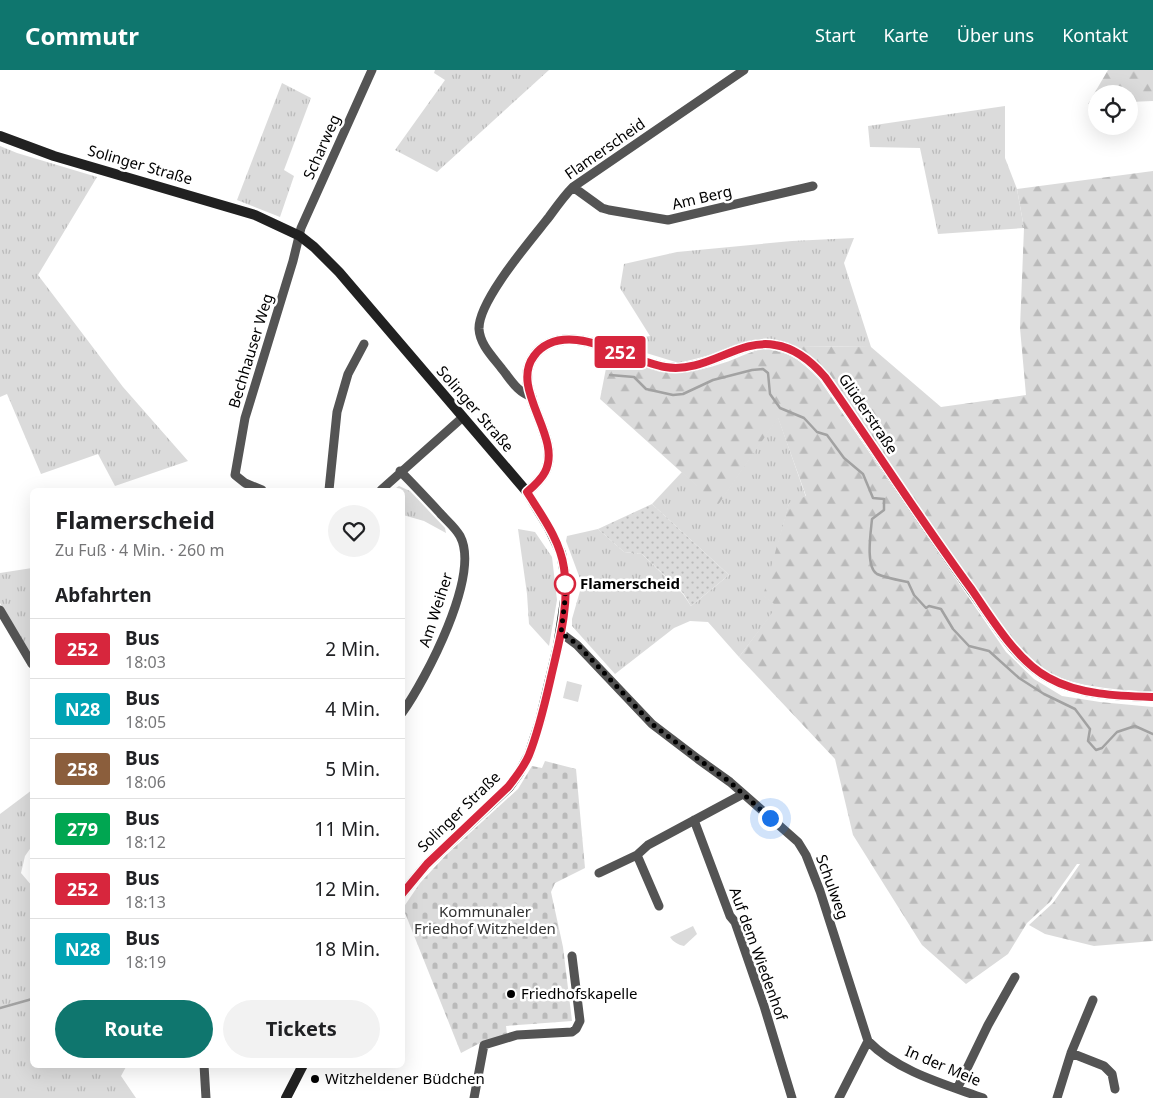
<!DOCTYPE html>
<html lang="de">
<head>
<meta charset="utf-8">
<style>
  body { margin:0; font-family:"Noto Sans",sans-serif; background:#f2f2f2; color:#202124; height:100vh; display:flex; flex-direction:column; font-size:19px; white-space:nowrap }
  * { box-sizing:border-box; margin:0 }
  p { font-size:16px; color:#757577 }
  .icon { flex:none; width:28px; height:28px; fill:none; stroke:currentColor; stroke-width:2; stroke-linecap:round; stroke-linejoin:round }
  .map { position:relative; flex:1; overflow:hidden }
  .drawer { position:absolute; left:30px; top:418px; width:375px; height:580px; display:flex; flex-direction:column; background:#fff; border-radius:8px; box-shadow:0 5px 20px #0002 }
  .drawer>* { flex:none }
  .badge { padding:0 10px; border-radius:4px; font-size:18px; line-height:32px }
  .controls { position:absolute; left:1088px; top:15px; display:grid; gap:10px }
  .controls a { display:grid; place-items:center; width:50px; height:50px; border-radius:50%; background:#fff; box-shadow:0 5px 20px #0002; font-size:25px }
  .you { position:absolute; width:25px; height:25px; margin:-12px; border:4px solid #fff; border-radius:50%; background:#1a73e8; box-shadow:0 0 0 8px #1a73e833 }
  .map>.badge { position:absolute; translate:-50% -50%; box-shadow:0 0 0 2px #fff }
  h2 { padding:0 25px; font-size:19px; line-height:45px }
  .round { display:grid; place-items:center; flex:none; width:52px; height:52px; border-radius:26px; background:#f2f2f2 }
  .overview { display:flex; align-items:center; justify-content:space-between; height:85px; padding:0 25px }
  h1 { font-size:24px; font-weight:700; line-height:38px }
  .cta { display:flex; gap:10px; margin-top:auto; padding:10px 25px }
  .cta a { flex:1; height:58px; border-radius:30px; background:#0f766e; color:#fff; font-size:20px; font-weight:700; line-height:58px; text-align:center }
  .cta a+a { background:#f2f2f2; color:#202124 }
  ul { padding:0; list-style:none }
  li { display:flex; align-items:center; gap:15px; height:60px; padding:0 25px; border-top:1px solid #e0e0e0 }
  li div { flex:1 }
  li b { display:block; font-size:19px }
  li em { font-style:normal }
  li .badge { min-width:55px; font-weight:700; text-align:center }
  header { display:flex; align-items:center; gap:30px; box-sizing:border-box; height:70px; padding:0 25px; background:#0f766e; color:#fff }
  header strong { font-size:24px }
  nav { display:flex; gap:28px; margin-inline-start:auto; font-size:18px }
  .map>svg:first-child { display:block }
</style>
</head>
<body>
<header>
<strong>Commutr</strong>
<nav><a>Start</a><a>Karte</a><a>Über uns</a><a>Kontakt</a></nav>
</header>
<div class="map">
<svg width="1153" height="1028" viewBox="0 0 1153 1028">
  <defs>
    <pattern id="grass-tufts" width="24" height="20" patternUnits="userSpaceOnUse" patternTransform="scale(1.25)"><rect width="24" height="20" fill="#dbdbdb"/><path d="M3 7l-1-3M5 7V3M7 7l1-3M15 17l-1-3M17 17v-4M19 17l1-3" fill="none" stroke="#bababa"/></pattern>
    <pattern id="forest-firs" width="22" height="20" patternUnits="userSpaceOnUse" patternTransform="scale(1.25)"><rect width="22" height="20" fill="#dbdbdb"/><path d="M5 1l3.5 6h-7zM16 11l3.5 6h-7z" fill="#bababa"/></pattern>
    <pattern id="cemetery-stones" width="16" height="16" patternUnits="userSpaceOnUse" patternTransform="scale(1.25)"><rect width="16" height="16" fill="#dbdbdb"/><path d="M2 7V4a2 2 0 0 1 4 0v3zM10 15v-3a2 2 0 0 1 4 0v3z" fill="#bababa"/></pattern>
    <pattern id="garden-dots" width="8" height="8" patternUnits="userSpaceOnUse" patternTransform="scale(1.25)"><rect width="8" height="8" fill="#dbdbdb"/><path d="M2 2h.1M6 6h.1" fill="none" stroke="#bababa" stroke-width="1.8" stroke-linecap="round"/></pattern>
  </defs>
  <rect width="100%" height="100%" fill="#fff"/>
  <path fill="url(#grass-tufts)" d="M435 0H549L437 102 395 80 445 10 434 3Z
    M282 13 311 28 284 100 294 106 280 147 237 130Z
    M1005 36V88L1017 119 1024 158 938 164 920 78 870 77 868 56Z
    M0 76 17 83 97 107 38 205 123 317 188 391 115 416 98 384 41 404 7 324 0 327Z
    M854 168 844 193 871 277 796 276 781 272 722 282 679 293 610 272 650 266 620 218 624 194 677 182 792 171Z
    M778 347 806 427 789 434 764 526 778 536 739 587 708 552 690 551 674 558 615 604 572 556V549L582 514 566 471 567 466 598 459 624 482 642 484 683 524 691 536 729 505 652 434 682 402 718 434Z
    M399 416 410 421 445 458 446 463 424 451 403 445 402 420H393Z
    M518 459 535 462 552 487 557 530 549 576 529 554 527 524Z
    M32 498V589L0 533V503Z
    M32 720V776L25 786 21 803 32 816V995H127L121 1006 136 1028H0V744Z"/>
  <path fill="url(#forest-firs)" d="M1108 0H1153V31L1129 32V24H1096V33L1088 34Z
    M1153 101V622C1123 620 1083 618 1056 606 1018 588 982 527 958 493 912 428 867 362 822 296L807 283 796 276 871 277 941 337 1026 325 1020 258 1024 158 1017 119Z
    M761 279C789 280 801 291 819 309L1006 582 1034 609 1062 626 1100 632 1153 637V871L1094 876 1045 864 1029 855 1053 833 1080 794H1077L1050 832 1027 853 1008 884 966 914 922 875 853 765 835 689 739 587 777 536 763 526 789 433 806 426 778 348 718 435 600 329 609 283C650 299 673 309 717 295 732 291 746 283 761 279Z"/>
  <path fill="url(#cemetery-stones)" d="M545 691 576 699 585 798 555 813 551 822 563 877 572 951 506 956 507 964 480 973 461 983 403 838 420 813 446 785 518 719 532 696 542 698Z"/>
  <path fill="#dbdbdb" d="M567 611 582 615 578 632 563 628Z
    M693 856 697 864 684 876C679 875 673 872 670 867Z"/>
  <path fill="url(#garden-dots)" d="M652 434 729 505 691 536 683 523 642 484 624 482 598 459Z"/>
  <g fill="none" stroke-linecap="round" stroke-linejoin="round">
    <path stroke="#a2a2a2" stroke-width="2.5" d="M610 305 634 307 646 319 673 325 683 324 713 310 752 300 763 299 768 303 770 324 780 338 804 348 817 362 827 365 844 388 863 404 873 428 884 429V440L872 449C871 461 865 497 877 504 886 508 898 510 908 512L914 525 926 538 929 536 941 539 953 559 969 576 989 581 1019 608 1044 624 1075 639 1090 659 1088 671 1096 680 1102 678 1117 662 1135 656 1153 664
      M0 938 32 929"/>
    <path stroke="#545454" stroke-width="9" d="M573 117 602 138 609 140 668 150 813 116
      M532 327C517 322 511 310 502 299 493 287 480 275 479 259 478 231 531 170 549 147 557 136 564 126 573 117L744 0
      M400 401C414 415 427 429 440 443 446 450 455 457 460 466 481 505 426 609 402 643
      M262 420 245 413 235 405 245 348 293 191 301 158 372 0
      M329 420 337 342 348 304 364 274
      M381 420 463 347
      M0 540 32 594
      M561 563 577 575 652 654 698 689 730 712 798 772 806 785 820 821 868 971 839 1028
      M694 750 730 846 735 852 764 936 792 1028
      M637 785 659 836
      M599 803 637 785 648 775 743 724
      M868 971C897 1001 944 1014 983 1028
      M1071 983 1093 930
      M204 995 206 1028
      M957 1019 988 955 1015 907
      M474 1028 484 975 517 965 572 962 576 959 580 951 572 886
      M1057 1028 1071 983 1104 996 1112 1004 1115 1019"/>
    <path stroke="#212121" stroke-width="10" d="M0 66 54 86 255 145 300 166 314 177 339 202 527 422 549 458 561 483 566 510 565 530 558 576 540 651 529 685 519 703 509 717 427 794 402 824
      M527 422C534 416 541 410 545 402 563 367 509 319 534 286 564 246 629 291 665 297 706 304 738 268 775 275 796 278 812 292 825 307 875 379 922 453 974 524 995 553 1016 591 1049 608 1079 625 1119 626 1153 627
      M286 1028 303 995"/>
  </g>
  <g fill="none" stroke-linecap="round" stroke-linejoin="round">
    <g stroke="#fff" stroke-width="11">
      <path id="line" d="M402 824 427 794 508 717C516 707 524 697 529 685 539 660 545 633 551 607 559 572 570 534 564 498 560 470 542 446 527 422 534 416 541 410 545 402 563 367 509 319 534 286 564 246 629 291 665 297 706 304 738 268 775 275 796 278 812 292 825 307 875 378 921 451 972 520 992 549 1017 591 1049 608 1079 625 1120 626 1153 627"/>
    </g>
    <use href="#line" stroke="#d7263d" stroke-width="8"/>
    <path stroke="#000" stroke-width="5" stroke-dasharray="0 9" d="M565 514 566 510 565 530 561 563 577 574 652 654 698 689 730 712 770 748"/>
  </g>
  <circle fill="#fff" stroke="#d7263d" stroke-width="2.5" cx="565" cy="514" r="10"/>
  <g fill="#000" stroke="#fff" stroke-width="2">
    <circle cx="511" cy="924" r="5"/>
    <circle cx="315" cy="1009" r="5"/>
  </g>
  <g text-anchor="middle" stroke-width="5" stroke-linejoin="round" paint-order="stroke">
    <g font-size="15" fill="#000" stroke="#fff">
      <text transform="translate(322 77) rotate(-66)" y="5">Scharweg</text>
      <text transform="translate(605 79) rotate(-35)" y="5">Flamerscheid</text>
      <text transform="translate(140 95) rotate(16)" y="5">Solinger Straße</text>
      <text transform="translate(702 128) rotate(-13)" y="5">Am Berg</text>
      <text transform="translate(251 281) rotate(-73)" y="5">Bechhauser Weg</text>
      <text transform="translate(475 339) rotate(49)" y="5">Solinger Straße</text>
      <text transform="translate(868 344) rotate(56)" y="5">Glüderstraße</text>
      <text transform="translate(436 540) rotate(-72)" y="5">Am Weiher</text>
      <text transform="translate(459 742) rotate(-44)" y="5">Solinger Straße</text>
      <text transform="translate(832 817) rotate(70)" y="5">Schulweg</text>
      <text transform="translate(758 884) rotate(70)" y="5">Auf dem Wiedenhof</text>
      <text transform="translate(943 996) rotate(23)" y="5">In der Meie</text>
    </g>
    <g font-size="15" font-weight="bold" fill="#000" stroke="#fff" text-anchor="start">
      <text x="580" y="519">Flamerscheid</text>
    </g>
    <g font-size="15" fill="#323232" stroke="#fff">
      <text x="485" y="847">Kommunaler<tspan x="485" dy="17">Friedhof Witzhelden</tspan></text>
    </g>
    <g font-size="15" fill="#000" stroke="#fff" text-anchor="start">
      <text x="521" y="929">Friedhofskapelle</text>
      <text x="325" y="1014">Witzheldener Büdchen</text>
    </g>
  </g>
</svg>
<div class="controls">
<a><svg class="icon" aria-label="locate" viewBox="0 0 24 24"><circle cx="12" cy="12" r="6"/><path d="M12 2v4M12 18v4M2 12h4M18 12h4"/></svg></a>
</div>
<div class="you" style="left:770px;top:748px"></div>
<b class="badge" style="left:620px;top:282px;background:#d7263d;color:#fff">252</b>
<section class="drawer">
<div class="overview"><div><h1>Flamerscheid</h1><p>Zu Fuß · 4 Min. · 260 m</p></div><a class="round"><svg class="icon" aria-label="heart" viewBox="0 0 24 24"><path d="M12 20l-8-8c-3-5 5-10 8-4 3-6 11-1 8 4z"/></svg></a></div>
<h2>Abfahrten</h2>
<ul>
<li><span class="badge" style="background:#d7263d;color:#fff">252</span><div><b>Bus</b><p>18:03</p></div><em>2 Min.</em></li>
<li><span class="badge" style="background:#00a3b4;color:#fff">N28</span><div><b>Bus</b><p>18:05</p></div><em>4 Min.</em></li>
<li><span class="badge" style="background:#8b5e3c;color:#fff">258</span><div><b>Bus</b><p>18:06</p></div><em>5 Min.</em></li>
<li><span class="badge" style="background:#00a651;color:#fff">279</span><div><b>Bus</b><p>18:12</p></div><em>11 Min.</em></li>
<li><span class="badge" style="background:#d7263d;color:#fff">252</span><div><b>Bus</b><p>18:13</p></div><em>12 Min.</em></li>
<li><span class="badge" style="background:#00a3b4;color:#fff">N28</span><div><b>Bus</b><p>18:19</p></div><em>18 Min.</em></li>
</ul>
<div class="cta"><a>Route</a><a>Tickets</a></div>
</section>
</div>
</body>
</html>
